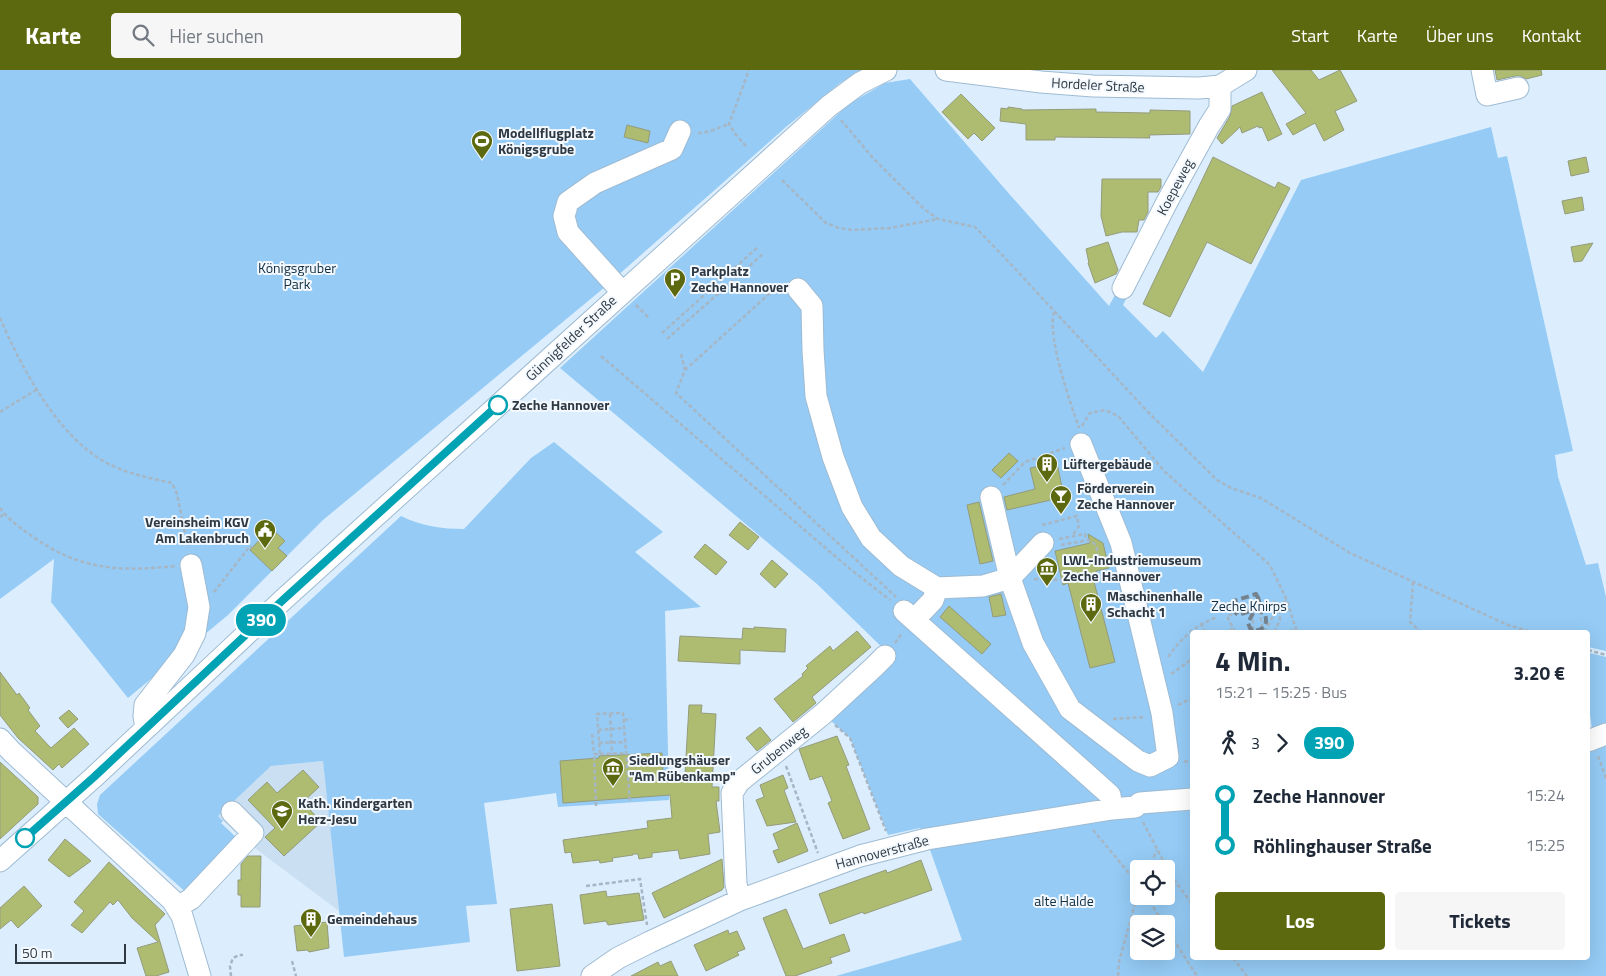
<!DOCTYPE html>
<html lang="de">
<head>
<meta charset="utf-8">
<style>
  body { margin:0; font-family:"Titillium Web",sans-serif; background:#f6f6f7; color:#1f2937; height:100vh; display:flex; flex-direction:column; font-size:19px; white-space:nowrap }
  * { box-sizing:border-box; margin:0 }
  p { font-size:16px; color:#747a83 }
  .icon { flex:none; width:28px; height:28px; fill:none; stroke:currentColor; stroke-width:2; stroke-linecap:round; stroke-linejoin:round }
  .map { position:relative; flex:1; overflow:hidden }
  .drawer { position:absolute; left:1190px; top:560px; width:400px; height:330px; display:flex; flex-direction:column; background:#fff; border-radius:5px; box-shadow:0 5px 20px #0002 }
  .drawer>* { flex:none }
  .badge { padding:0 10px; border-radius:16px; font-size:18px; line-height:32px }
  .fabs { position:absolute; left:1130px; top:790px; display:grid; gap:10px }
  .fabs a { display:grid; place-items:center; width:45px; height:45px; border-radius:5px; background:#fff; box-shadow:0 5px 20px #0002; font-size:25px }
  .scale { position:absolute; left:15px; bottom:12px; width:111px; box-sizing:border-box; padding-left:5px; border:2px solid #2e3943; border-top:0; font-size:14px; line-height:18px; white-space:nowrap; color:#2e3943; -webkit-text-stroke:4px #f3f9fe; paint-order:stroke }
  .map>.badge { position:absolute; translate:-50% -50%; box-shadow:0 0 0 2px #fff }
  .legs { display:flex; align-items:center; gap:8px; height:55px; padding:0 25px; font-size:16px }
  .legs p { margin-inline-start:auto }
  .overview { display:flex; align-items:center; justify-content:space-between; height:85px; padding:0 25px }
  h1 { font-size:28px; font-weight:700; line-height:38px }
  .action { display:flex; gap:10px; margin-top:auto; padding:10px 25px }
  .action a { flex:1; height:58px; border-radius:5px; background:#5d690f; color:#fff; font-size:20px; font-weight:700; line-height:58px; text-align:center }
  .action a+a { background:#f6f6f7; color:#1f2937 }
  ul { padding:0 25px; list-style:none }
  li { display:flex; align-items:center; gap:18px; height:50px; font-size:19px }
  li i { display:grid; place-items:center; width:8px; height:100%; margin:0 6px; background:currentColor }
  li i::after { content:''; width:12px; height:12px; margin:-6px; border:4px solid; border-radius:50%; background:#fff }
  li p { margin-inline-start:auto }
  li:first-child i { background:linear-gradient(#0000 50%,currentColor 0) }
  li:last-child i { background:linear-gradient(currentColor 50%,#0000 0) }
  header { display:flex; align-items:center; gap:30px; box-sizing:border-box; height:70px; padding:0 25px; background:#5d690f; color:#fff }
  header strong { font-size:24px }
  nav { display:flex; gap:28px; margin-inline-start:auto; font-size:18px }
  .search { width:350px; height:45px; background:#f6f6f7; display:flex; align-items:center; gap:12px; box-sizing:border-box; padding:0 18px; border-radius:5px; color:#747a83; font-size:19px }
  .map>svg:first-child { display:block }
</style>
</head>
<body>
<header>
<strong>Karte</strong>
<div class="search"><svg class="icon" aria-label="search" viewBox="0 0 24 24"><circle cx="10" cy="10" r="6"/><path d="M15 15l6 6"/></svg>Hier suchen</div>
<nav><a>Start</a><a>Karte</a><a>Über uns</a><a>Kontakt</a></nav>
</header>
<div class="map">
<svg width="1606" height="906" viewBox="0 0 1606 906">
  <rect width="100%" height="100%" fill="#dceefd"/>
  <path fill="#cae0f2" d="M323 691 339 841 244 770 218 746 271 696Z"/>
  <path fill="#95cbf5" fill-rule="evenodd" d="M0 0H861L840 13 786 57 599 222 323 450 228 545 128 628 51 532 54 489 0 529Z
    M910 9 1011 126 1109 236 1117 221 1128 225 1123 235 1156 268 1163 261 1203 302 1301 110 1491 57 1498 88 1507 86 1573 381 1555 385 1558 407 1586 495 1598 493 1606 527V581L1588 577V562H1192V888H1588V678L1606 676V906H836L962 870 929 777 920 758 888 765 850 668 829 649 892 587 817 514 560 298 849 34 885 13ZM1139 799H1166V826H1139ZM1139 854H1166V881H1139Z
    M554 372 663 462 635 482 701 537 665 541 669 730 558 737 556 723 484 733 497 834 466 836 470 872 344 887 323 691 271 696 218 746 223 751 221 753 239 770 189 825 98 744 97 734 100 725 401 446C421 456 442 459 464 459L531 388Z
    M1590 583 1606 587V654L1592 659 1590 645 1588 586Z"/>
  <path fill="#aebc72" stroke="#949b7b" d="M1272 0H1311L1319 10 1340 0 1357 31 1335 41 1344 60 1324 71 1315 53 1293 65 1286 54 1306 43Z
    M1495 0H1541L1542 5 1526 9 1521 6H1515L1497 10Z
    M1262 22 1282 64 1268 71 1262 57 1259 58 1258 56 1242 63 1240 57 1222 74 1217 68 1230 46 1232 36Z
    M961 24 995 58 982 71 974 63 968 69 942 42Z
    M1008 37 1022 39V40L1096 39V42L1150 43V40L1190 41V64L1149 65 1150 68 1055 67V70H1026V54L1000 51 1001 38 1008 39Z
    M627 55 650 61 648 73 624 67Z
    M1213 87 1275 118 1278 112 1290 118 1251 194 1207 172 1170 247 1143 234Z
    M1586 87 1589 102 1571 106 1568 91Z
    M1102 109H1161V117L1158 122H1148V142L1144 150H1139L1137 162H1122L1106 166 1101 146Z
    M1582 127 1584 140 1565 144 1562 131Z
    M1108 172 1118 200 1116 204 1095 213 1088 193H1089L1086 179Z
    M1593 173 1582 191 1574 192 1571 177Z
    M1009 383 1018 391 1001 408 992 400Z
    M1057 393 1064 427 1007 440 1004 427 1035 419 1030 398Z
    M979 432 993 491 980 494 967 435Z
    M740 452 759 467 748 480 729 465Z
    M271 458 285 471 278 478 287 486 272 501 250 480Z
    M1088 464 1103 473 1109 498 1096 501 1098 507 1093 508 1115 592 1090 598 1068 513 1063 515 1055 481 1090 473Z
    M705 474 727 492 716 505 694 487Z
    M772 490 788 504 775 518 760 504Z
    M1001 524 1006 545 993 547 989 527Z
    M949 536 991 574 982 584 940 547Z
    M754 557 786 559 785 582 740 580V594L678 591 680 566 742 569 743 558 754 559Z
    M857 561 871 577 812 627 816 633 793 652 774 629 803 606 802 604 808 598 806 596 830 576 833 581Z
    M0 602 17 625 19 623 30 638 28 640 40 656 35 661 51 678 74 658 89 674 62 698 59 694 53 700 18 668 0 645Z
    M689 635H702L701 643 716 644 712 717H719V731H716L720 762 708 764 710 784 680 789 678 780 652 783V787L639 789 638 784H633V785L612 788 613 791 600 793 599 790 573 793 571 782 565 783 563 770 648 758 647 751 672 748 670 725 563 733 560 691 599 688V686L662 683 663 703 685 704Z
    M69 640 78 649 68 658 59 648Z
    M760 657 771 670 757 681 746 668Z
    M837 666 849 695 846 696 870 759 843 769 828 733 832 731 822 706 810 710 799 679Z
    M0 692 38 727V734L0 769Z
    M303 700 319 717 303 732 321 752 284 786 265 767 275 758 248 730 267 712 277 723Z
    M783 705 788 718 784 720 796 752 767 756 756 730 764 727 760 715Z
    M797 753 808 781 778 793 773 781 779 779 773 764Z
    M65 769 91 791 69 807 48 790Z
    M248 786H261L260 837H241V825H238V810H241V794Z
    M722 789 724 817 722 820 664 848 652 823Z
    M921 790 932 820 864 844 863 842 830 854 819 824 886 800 887 803Z
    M109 792 165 844 155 855 169 902 156 906H146L137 878 158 872 132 848 118 830 113 835 110 832 82 863 71 855 84 841 74 832Z
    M24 816 42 836 18 858 11 850 0 859V838Z
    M606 821 607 827 639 823 644 850 608 855 606 851 584 854 580 825Z
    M552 834 560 896 517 901 510 839Z
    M786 839 803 879 844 864 850 881 830 888 832 893 795 906H786L763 848Z
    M327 852 329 878 309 882 307 880 297 881 294 856Z
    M728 860 729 864 737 861 745 879 737 882 739 885 706 901 694 875Z
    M671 891 678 906H631L658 892 660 896Z"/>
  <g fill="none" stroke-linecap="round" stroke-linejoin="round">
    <g stroke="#9ebbd3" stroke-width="23">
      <path id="minor" d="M946 0 1041 12 1093 16 1199 18 1220 16 1246 0
        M1482 0 1487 25 1518 18
        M1123 218 1168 130 1209 56 1220 39V16
        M798 219 812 236 813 280 816 326 833 387 852 437 871 468 901 496 937 518 983 516 1010 508 1043 473
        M622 222 568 162 564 146 568 132 595 113 672 79 680 61
        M991 427 1010 508 1033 573 1070 639 1138 691 1150 696 1168 687 1162 643 1121 473 1081 374
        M904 541 1110 725 1112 739
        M914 550 933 530 937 518
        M146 658 144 646 145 635 184 585 195 563 199 537 191 495
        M0 669 12 682 172 830 182 846 200 906
        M1588 671 1606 664
        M0 791 94 707 284 529 829 36 860 13 886 0
        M740 830 736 814 732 723 739 712 823 644 874 597 885 586
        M177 837 191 829 253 763 232 742
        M592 906 618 888 650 872 740 830 860 786 927 769 1112 739 1135 737 1140 733 1192 729"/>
    </g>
    <path stroke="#a6b6c4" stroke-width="2.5" stroke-dasharray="4 2.5" stroke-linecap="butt" d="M841 50 873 88 924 139 938 149 975 157 1005 188 1149 343 1217 410 1231 418 1261 428 1350 483 1508 555 1532 562
      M698 63C705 64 721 57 729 54
      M746 76 736 65 729 54 749 0
      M782 110 826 153 839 158 852 160 890 158 938 149
      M636 235 649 248
      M1054 242C1047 267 1070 332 1079 358
      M0 248C23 301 63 378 120 399 137 406 155 409 172 413L177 424 188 478
      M662 263 758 177
      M667 269 764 183
      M681 284 685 300 676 323 896 527
      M601 286 849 498 890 530
      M685 300 780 214
      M0 342 36 320
      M1082 356 1090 343 1105 340 1118 346 1165 402 1270 495 1286 528 1297 562
      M1047 384 1048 394
      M1003 415 1025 392 1065 378
      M0 438C8 449 20 458 32 466 79 500 119 502 175 496
      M0 447 4 444
      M1042 455 1077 446 1079 456 1072 466
      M1059 469 1085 464 1086 470
      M1061 475 1088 470 1096 475 1099 491 1094 492
      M1034 509 1062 510
      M1413 512 1410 552 1421 562
      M214 522 250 476 252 478
      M1260 541 1263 562
      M1253 543V562
      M1201 553 1205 562
      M1229 562 1232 558
      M1235 562 1227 546 1274 532 1278 536 1265 562
      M1274 562 1280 550 1279 537 1282 533 1287 531
      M1290 562 1295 558
      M895 573 902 563
      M1588 580 1606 585
      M1168 587C1181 568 1196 555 1217 547
      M1171 604 1192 589
      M1178 635 1192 628
      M610 644 612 684
      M1113 649 1145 647
      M624 650 631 649
      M835 655 850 668 886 761
      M598 660 624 658
      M592 664 594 684
      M599 673 626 672
      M600 684 626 683
      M1598 686 1606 708
      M1184 691 1192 693
      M786 696 818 783
      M596 736 594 684H600L597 644 623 643 630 733
      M1143 752 1170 804 1192 834
      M1093 760 1139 815
      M1148 799 1157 780
      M586 816 640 809 647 855
      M1146 826 1164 854
      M1166 858 1197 906
      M1233 888 1247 906
      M292 891 296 906
      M231 906 230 896 233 888 239 885H243
      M1118 906 1119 892 1139 819"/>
    <use href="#minor" stroke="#fff" stroke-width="21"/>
    <path stroke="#75838f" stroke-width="4" stroke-dasharray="8 4" stroke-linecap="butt" d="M1258 528 1256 524 1234 531 1232 534V539L1238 545 1261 538 1258 527
      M1253 543 1248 553 1250 558 1253 561C1265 560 1268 554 1265 544L1260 541"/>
  </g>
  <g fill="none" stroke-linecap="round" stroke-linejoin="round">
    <g stroke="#fff" stroke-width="11">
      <path id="line-1" d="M25 768 94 707 284 529 498 335"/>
    </g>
    <use href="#line-1" stroke="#00a3b4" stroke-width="8"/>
  </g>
  <defs>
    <g id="stadium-pin" transform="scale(1.125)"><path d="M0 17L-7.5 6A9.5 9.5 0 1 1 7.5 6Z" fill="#5d690f" stroke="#f3f9fe"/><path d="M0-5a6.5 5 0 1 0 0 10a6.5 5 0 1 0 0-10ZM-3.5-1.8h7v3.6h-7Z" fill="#fff"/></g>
    <g id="parking-pin" transform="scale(1.125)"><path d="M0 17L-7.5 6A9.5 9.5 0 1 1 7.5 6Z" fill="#5d690f" stroke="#f3f9fe"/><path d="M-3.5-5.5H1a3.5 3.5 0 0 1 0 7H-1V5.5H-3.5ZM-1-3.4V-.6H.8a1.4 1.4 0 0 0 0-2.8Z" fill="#fff"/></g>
    <g id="building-pin" transform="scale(1.125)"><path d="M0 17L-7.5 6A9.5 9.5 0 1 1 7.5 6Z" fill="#5d690f" stroke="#f3f9fe"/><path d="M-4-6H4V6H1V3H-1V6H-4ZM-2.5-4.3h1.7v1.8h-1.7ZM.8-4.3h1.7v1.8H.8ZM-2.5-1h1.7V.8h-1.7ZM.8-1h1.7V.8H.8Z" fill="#fff"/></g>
    <g id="bar-pin" transform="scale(1.125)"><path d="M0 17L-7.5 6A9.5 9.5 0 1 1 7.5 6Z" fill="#5d690f" stroke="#f3f9fe"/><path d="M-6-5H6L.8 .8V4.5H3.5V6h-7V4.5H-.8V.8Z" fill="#fff"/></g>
    <g id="civic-pin" transform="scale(1.125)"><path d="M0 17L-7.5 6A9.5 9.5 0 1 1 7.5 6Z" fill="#5d690f" stroke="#f3f9fe"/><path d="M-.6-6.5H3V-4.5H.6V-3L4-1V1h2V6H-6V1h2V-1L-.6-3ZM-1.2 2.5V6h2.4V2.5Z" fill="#fff"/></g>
    <g id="museum-pin" transform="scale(1.125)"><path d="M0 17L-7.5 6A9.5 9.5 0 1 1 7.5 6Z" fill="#5d690f" stroke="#f3f9fe"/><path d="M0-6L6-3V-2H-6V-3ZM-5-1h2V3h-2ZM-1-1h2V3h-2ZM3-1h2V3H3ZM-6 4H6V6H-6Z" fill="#fff"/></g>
    <g id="school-pin" transform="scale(1.125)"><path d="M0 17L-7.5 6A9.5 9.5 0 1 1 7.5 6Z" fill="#5d690f" stroke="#f3f9fe"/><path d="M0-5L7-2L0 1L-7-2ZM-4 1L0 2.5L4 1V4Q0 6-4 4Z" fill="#fff"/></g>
  </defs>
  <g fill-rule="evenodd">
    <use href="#stadium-pin" x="482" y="71"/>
    <use href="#parking-pin" x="675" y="209"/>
    <use href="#building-pin" x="1047" y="394"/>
    <use href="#bar-pin" x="1061" y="426"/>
    <use href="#civic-pin" x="265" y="460"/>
    <use href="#museum-pin" x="1047" y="498"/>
    <use href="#building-pin" x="1091" y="534"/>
    <use href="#museum-pin" x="613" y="698"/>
    <use href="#school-pin" x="282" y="741"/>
    <use href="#building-pin" x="311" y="849"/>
  </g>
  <g fill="#fff" stroke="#00a3b4" stroke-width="2.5">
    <circle cx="498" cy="335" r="9"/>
    <circle cx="25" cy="768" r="9"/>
  </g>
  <g text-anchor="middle" stroke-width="4" stroke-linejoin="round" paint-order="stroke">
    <g font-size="14" fill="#2e3943" stroke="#f3f9fe">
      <text transform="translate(1098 15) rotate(3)" y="5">Hordeler Straße</text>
      <text transform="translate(1175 117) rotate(-62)" y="5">Koepeweg</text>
      <text transform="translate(571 268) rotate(-43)" y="5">Günnigfelder Straße</text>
      <text transform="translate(779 680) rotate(-39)" y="5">Grubenweg</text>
      <text transform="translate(882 782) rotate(-15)" y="5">Hannoverstraße</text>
    </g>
    <g font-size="14" font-weight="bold" fill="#2e3943" stroke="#f3f9fe" text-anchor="start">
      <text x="498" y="68">Modellflugplatz<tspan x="498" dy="16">Königsgrube</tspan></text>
      <text x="691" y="206">Parkplatz<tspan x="691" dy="16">Zeche Hannover</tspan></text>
      <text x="1063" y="399">Lüftergebäude</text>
      <text x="1077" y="423">Förderverein<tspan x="1077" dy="16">Zeche Hannover</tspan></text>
      <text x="249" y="457" text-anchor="end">Vereinsheim KGV<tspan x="249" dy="16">Am Lakenbruch</tspan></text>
      <text x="1063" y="495">LWL-Industriemuseum<tspan x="1063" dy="16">Zeche Hannover</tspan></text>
      <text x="1107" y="531">Maschinenhalle<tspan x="1107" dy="16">Schacht 1</tspan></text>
      <text x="629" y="695">Siedlungshäuser<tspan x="629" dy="16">"Am Rübenkamp"</tspan></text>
      <text x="298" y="738">Kath. Kindergarten<tspan x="298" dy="16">Herz-Jesu</tspan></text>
      <text x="327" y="854">Gemeindehaus</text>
    </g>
    <g font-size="14" fill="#122e43" stroke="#f3f9fe">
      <text x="297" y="203">Königsgruber<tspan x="297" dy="16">Park</tspan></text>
      <text x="1249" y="541">Zeche Knirps</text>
      <text x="1064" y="836">alte Halde</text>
    </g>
    <g font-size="14" font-weight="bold" fill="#2e3943" stroke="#f3f9fe" text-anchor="start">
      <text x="512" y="340">Zeche Hannover</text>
    </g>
  </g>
</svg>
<div class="fabs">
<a><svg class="icon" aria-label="locate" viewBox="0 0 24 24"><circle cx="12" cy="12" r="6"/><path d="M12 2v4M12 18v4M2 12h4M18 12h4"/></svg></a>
<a><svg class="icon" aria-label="layers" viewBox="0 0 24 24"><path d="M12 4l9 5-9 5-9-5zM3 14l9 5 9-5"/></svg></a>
</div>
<div class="scale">50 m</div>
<b class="badge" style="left:261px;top:550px;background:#00a3b4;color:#fff">390</b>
<section class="drawer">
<div class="overview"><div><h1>4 Min.</h1><p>15:21 – 15:25 · Bus</p></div><b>3.20 €</b></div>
<div class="legs"><svg class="icon" aria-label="walk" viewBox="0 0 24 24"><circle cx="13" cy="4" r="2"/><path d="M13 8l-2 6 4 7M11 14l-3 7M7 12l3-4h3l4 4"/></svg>3<svg class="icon" aria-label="forward" viewBox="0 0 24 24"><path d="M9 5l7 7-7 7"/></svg><b class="badge" style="background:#00a3b4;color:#fff">390</b></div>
<ul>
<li><i style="color:#00a3b4"></i><b>Zeche Hannover</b><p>15:24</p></li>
<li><i style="color:#00a3b4"></i><b>Röhlinghauser Straße</b><p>15:25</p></li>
</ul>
<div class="action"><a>Los</a><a>Tickets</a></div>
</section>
</div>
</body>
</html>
